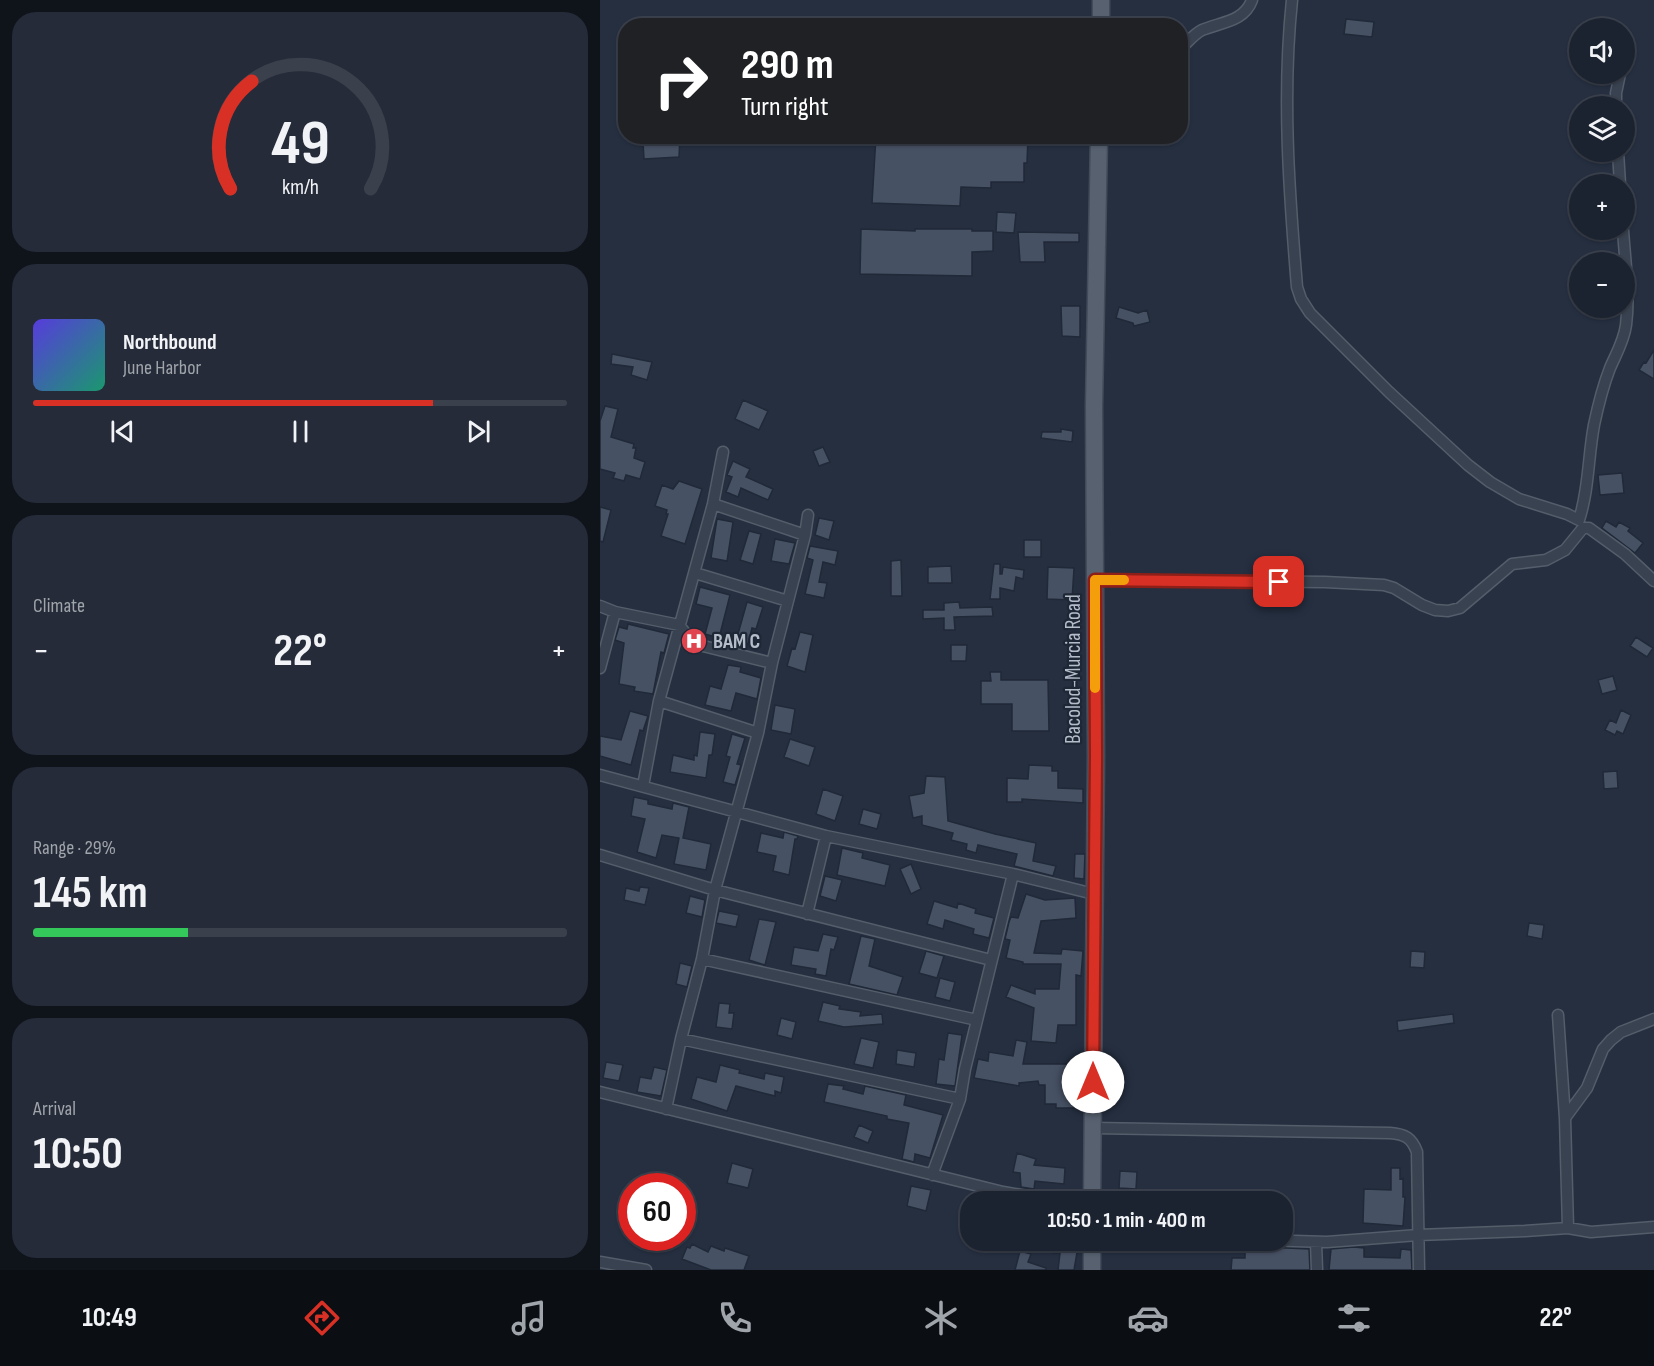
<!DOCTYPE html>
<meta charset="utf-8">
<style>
:root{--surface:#1c2330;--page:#252b38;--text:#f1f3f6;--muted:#a0a4ab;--line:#3a404c;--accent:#d93025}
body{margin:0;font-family:"Sofia Sans Condensed",sans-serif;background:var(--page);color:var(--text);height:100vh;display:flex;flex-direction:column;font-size:22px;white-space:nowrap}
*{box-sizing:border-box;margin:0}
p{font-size:20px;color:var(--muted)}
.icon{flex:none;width:33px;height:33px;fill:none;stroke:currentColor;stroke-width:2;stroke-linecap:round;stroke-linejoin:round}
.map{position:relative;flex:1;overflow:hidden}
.details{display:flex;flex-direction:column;gap:12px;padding:12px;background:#0f131a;width:600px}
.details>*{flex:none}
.banner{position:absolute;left:18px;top:18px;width:570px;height:126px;border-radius:24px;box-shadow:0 2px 4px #0004,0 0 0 2px var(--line);background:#202124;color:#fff;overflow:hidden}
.fabs{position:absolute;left:969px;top:18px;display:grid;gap:12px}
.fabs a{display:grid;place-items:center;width:66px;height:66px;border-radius:50%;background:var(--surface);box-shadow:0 2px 4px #0004,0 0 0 2px var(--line);font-size:30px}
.speed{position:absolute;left:18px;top:1173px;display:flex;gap:12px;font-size:30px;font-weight:700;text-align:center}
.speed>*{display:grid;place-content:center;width:78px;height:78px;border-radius:50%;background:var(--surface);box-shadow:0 2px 4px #0004,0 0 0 2px var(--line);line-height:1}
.speed .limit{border:9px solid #d22;background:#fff;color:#111}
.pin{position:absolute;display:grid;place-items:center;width:51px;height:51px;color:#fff;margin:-26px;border-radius:12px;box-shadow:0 3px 9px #0006}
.me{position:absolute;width:66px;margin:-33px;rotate:0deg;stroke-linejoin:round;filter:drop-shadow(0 0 4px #0008)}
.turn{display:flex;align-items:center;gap:21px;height:126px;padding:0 24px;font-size:27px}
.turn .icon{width:78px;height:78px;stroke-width:2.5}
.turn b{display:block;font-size:42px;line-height:51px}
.big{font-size:45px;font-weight:700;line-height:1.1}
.details .card{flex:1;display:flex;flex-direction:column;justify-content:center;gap:9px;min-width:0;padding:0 21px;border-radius:24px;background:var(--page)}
.details .dial{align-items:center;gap:0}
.dial svg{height:156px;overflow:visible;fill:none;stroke:var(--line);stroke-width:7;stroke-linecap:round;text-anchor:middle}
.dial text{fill:var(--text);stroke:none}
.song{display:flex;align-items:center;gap:18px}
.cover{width:72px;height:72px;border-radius:9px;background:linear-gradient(135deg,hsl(250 70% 55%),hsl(160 70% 35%))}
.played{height:6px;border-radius:3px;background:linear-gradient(90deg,var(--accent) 75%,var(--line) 75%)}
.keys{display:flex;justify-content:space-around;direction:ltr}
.heat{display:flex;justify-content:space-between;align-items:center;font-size:33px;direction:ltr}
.charge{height:9px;border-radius:4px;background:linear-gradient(90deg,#34c759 29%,var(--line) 0)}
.trip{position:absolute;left:360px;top:1191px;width:333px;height:60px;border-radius:24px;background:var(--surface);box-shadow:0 2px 4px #0004,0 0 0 2px var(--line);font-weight:700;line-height:60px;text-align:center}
.tab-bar{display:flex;height:96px;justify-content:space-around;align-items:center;background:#0b0e13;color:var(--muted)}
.tab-bar .icon{width:42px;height:42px}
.tab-bar .selected{color:var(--accent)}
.tab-bar b{font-size:27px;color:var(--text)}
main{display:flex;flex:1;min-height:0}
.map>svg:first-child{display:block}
</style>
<main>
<section class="details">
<div class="card dial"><svg viewBox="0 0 100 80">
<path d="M14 69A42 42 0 1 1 86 69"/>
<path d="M14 69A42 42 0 0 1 25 14" stroke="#d93025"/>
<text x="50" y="56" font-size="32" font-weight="700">49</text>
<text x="50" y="72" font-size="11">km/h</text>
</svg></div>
<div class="card">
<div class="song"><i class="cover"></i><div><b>Northbound</b><p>June Harbor</p></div></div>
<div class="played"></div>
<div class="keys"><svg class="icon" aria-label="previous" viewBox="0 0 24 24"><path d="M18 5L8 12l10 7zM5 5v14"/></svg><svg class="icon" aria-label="pause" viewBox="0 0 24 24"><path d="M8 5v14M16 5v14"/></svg><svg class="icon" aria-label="next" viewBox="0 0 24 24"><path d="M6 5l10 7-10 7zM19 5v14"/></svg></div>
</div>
<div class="card"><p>Climate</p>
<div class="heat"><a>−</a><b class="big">22°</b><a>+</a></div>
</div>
<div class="card"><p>Range · 29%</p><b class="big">145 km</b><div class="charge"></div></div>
<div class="card"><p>Arrival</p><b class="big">10:50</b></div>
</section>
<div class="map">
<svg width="1054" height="1270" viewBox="0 0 1054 1270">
<rect width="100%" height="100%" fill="#252f40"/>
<path fill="#465164" stroke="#202937" stroke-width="1.5" d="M746,19L774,22L772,37L744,34Z
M62,136H80L79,157L44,159L43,142L62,141Z
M276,136H428L427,163H424V182H391V188L361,187L360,206L272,203Z
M397,212L416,213L414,233L396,232Z
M261,229L315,231V229H372V231H393V251L372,252V276L260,274Z
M418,232L479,233V242H444L445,262H420Z
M461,306H480V337L462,336Z
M519,307L538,313L547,310L550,322L534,326L533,323L516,318Z
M1054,350V379L1039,370L1044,362L1046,363Z
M12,354L52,362L47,380L31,375L33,367L11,364Z
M143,400L168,411L159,430L135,419Z
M5,406L18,409L11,437L34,444L33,448H36L34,458L45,462L40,479L26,475L24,481L13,478L15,473L0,469V421Z
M461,429L473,431L472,442L441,438L442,432H461Z
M223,447L230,462L219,466L213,451Z
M133,461L150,469L146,477L173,489L168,500L141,488L138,497L126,492L132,477L127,475Z
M1022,473L1024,493L1000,495L998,475Z
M79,481L102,489L85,544L61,536L68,514H66L67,510L55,506L62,485L73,489Z
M0,507L11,510L3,542L0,541Z
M219,518L234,521L229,540L215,535Z
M117,519L133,522L127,561L111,558Z
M1006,521L1016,527L1019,522L1030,528L1028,531L1043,543L1035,553L1002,528Z
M149,531L161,534L153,564L140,560Z
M175,539L195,543L189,564L171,561Z
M424,540H441V557H424Z
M210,546L238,551L235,565L223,562L219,582L227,583L224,598L205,594L213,560L207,558Z
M301,560L302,596H291V561Z
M394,564H400V574H402L403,567L424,570L423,579L416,577L414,591L400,588V599H390Z
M351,566L352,583H328V567Z
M448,567L474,568L472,600L447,599Z
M100,587L130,595L119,638L105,634L112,608L96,604Z
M147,602L163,607L156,629L152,628L148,644L136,641Z
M359,602L360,608L392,607L393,616L354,617L355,630H344V618L323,619V610H344V603Z
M28,624L69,634L64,653L61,652L53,694L34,691L35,687L19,684L24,643L15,640L19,627L27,629Z
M200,632L213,635L205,672L187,666L192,648L195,649Z
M1036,637L1053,648L1047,657L1030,646Z
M351,645H367L366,661H351Z
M128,665L141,667L140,672L161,678L157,699L136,693L131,711L105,705L110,686L121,689Z
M390,672H401V680H448L449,731H412V704H381V681H391Z
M1013,676L1017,690L1002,694L998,680Z
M175,705L195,709L191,734L171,730Z
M1021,710L1031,715L1023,734L1017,731L1015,735L1005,730L1010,720L1016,723Z
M30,711L48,716L43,731L40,730L31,765L0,756V736L21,740Z
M100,732L115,734L112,755H109L106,778L70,772L73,755L94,760V755L97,756Z
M132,734L145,738L137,764L141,765L135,785L123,782L130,757L126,756Z
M190,739L215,747L209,766L184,757Z
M429,765L452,766V771H458V788L483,789V803L422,799V802H407V778L428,779Z
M1017,771L1018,788L1004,789L1003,772Z
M326,776L345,777L348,821L395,834L436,843L433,861L456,866L453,876L414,866L417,854L378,845L376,853L366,850L367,844L351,840L353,833L322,825V816L313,818L309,796L324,793Z
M223,789L243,796L235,821L216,814Z
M34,797L48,800V804L72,809L73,803L89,807L83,838L111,844L106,870L74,864L79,838L62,835L56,858L37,852L45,819L31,816Z
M263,809L281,814L277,829L259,824Z
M184,832L198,836L197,839H195L189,875L173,871L176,856L157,852L161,833L183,838Z
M242,848L263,853L262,858L290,865L285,886L237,875Z
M475,854H485L484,879L474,878Z
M311,864L321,889L311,894L300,869Z
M225,876L242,880L236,901L220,896Z
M40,887L49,888L45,905L24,900L26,888L39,891Z
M426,894L445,900L475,898L476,918L441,921L434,953L461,954L462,949L483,951L481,976L476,975V1025H458L456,1043L431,1041L434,1008L406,997L411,985L435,994V989H459L461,964H423V962L406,958L410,940L405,939L409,922L411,917L418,918Z
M90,896L105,900L102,917L86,913Z
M334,901L357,908L358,903L376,909L375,913L394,918L389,938L373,934L374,929L345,920L343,929L327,924Z
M119,911L139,915L136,927L116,923Z
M159,919L176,922L165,965L149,960Z
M929,923L944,925L942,939L927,936Z
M223,934L238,937L234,950L231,949L226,976L215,974L216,969L191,965L194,947L218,951Z
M261,936L275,939L269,966L303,977L297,995L249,984Z
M326,951L344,956L337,978L319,973Z
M811,951L825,952L824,968L810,967Z
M80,963L92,966L87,987L76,984Z
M340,978L355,982L350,1001L335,997Z
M223,1002L240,1006L239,1009L261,1012L260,1016L282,1014L283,1024L244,1027L218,1021Z
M119,1003L130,1004L129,1013H134L132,1029L116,1027Z
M853,1014L854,1023L798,1031L797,1021Z
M181,1018L196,1022L192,1039L177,1035Z
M348,1033L362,1035L355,1086L336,1084L339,1059L344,1060Z
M261,1038L279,1042L273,1068L254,1064Z
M416,1040L427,1042L423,1064H476V1108H456V1104H445V1085H439L438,1081L419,1083V1086L374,1078L378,1059L388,1061L389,1052L413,1056Z
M297,1050L316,1053L314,1067L296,1064Z
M6,1062L23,1065L19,1081L3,1078Z
M120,1065L140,1070L139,1073L164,1079L165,1073L184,1077L181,1093L175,1091V1096L136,1086L127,1111L91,1099L97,1077L116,1082Z
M54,1067L67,1070L61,1096L37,1092L40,1077L51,1079Z
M228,1084L244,1086L243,1089L263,1094L265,1086L306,1095L304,1105L343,1115L330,1158L315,1154L314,1162L302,1159L309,1123L287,1119V1116L224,1102Z
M259,1125L273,1131L268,1143L254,1137Z
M417,1153L436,1159L434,1165L465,1168L464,1184L435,1181L434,1189L421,1187L420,1173L413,1172Z
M132,1163L153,1169L148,1188L127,1183Z
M791,1168H800V1179L803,1178V1197H805L803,1226L763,1223L764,1189L791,1190Z
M520,1171L537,1172L536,1189L519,1188Z
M311,1186L331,1190L326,1211L307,1206Z
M454,1240L479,1241L474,1270H458L460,1253H453Z
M645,1243H658L665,1247L709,1249L710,1270H631L632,1258H645Z
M92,1244L108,1252L111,1246L124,1251L125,1248L149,1256L144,1270H111L82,1259L87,1247L90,1248Z
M754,1247L764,1248V1257L800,1258L801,1249L811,1250L812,1270H729L731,1249Z
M420,1251L431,1254L428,1262L446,1268V1270H415Z"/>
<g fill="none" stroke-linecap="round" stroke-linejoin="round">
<g stroke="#545d6a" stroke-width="13">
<path id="street" d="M692,0C682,95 689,191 697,287L701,299L710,313L789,392L868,465L890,482L919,499L967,514L979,520C989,489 988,457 994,425C998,406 1003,386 1010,368C1016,354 1024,341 1026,325C1030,294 1025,261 1023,230
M580,49C587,43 594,34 602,30C621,22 644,22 652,0
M1016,106V93L1020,74
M1018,152L1020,184
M113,504L205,535
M95,573L188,601
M495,580L725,582L784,585L794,588L822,605L835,610L848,611L860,608L912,564L946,560L965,550L983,528H989L1025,554L1054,581
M0,606L15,612L79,625L90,639L99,645L172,663
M0,668L15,612
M59,701L158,733
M0,775L226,836L413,874L494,894
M43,786L59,701L113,504L123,452
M0,855L115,890L391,960
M207,914L226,836
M102,959L377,1020
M958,1015L965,1118L968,1228
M81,1039L360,1099
M0,1092L403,1192L427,1196L492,1198
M66,1109L81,1039L102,959L115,890L158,733L172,663L205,535L208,515
M965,1118L987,1088L1003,1049L1011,1040L1021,1032L1054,1019
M493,1128L790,1133C805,1134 812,1138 817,1152L819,1270
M332,1175L360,1099L365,1069L413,874
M665,1240L727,1242L818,1235L925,1231L968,1228L991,1232L1054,1227
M716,1242L717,1270
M0,1262L46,1270"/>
</g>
<g stroke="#424b59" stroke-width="19">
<path id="primary" d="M501,26V0
M492,1202L496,756L494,406L499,136
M492,1270V1240"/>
</g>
<use href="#street" stroke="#394250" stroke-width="10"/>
<use href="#primary" stroke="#576170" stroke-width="16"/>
</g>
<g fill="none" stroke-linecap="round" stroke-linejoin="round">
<g stroke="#8d1f18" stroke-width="15">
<path id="route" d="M493,1082L496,756L495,580L679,582"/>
</g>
<use href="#route" stroke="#d93025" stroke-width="10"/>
<path stroke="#f59e0b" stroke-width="10" d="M495,688V580H524"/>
</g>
<defs>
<g id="hospital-disc" transform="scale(1.35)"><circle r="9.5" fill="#e0444e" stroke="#1e2735"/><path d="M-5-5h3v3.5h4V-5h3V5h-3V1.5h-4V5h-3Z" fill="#fff"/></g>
</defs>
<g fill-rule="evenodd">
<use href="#hospital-disc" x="94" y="641"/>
</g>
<g text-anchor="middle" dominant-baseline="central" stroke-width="4.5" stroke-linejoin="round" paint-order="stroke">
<g font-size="21" font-weight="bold" fill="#b5bdca" stroke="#1e2735" text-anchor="start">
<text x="113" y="641">BAM C</text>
</g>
<g font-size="21" fill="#b5bdca" stroke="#1e2735">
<text transform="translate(473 669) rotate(-90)">Bacolod-Murcia Road</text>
</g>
</g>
</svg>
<div class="fabs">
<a><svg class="icon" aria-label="sound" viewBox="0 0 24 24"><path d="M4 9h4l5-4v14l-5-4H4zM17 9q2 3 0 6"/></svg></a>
<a><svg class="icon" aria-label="layers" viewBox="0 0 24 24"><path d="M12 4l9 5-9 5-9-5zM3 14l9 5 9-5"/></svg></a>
<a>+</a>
<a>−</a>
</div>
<div class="speed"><div class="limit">60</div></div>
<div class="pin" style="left:679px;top:582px;background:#d93025"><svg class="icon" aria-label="arrive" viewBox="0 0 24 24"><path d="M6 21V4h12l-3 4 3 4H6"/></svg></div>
<svg class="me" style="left:493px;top:1082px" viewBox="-20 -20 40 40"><circle r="19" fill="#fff"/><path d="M0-13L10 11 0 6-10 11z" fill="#d93025"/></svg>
<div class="trip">10:50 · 1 min · 400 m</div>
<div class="banner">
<div class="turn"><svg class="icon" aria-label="right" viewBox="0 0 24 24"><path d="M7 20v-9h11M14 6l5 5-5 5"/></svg><div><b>290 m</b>Turn right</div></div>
</div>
</div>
</main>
<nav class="tab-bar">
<b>10:49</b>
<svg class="icon selected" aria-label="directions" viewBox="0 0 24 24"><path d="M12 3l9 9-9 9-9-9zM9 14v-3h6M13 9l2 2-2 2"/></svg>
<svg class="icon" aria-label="music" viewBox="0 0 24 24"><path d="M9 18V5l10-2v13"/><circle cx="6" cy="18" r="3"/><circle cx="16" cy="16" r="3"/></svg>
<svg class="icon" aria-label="phone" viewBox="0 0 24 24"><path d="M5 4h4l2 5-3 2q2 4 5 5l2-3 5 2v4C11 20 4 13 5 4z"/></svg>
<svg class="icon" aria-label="climate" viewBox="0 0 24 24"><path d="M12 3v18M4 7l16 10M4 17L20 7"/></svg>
<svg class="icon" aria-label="car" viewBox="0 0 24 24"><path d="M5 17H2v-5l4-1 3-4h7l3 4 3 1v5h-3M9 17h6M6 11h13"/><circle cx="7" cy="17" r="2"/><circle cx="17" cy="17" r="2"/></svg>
<svg class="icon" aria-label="filters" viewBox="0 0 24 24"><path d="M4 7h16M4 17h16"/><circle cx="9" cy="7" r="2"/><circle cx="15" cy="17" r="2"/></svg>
<b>22°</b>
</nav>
